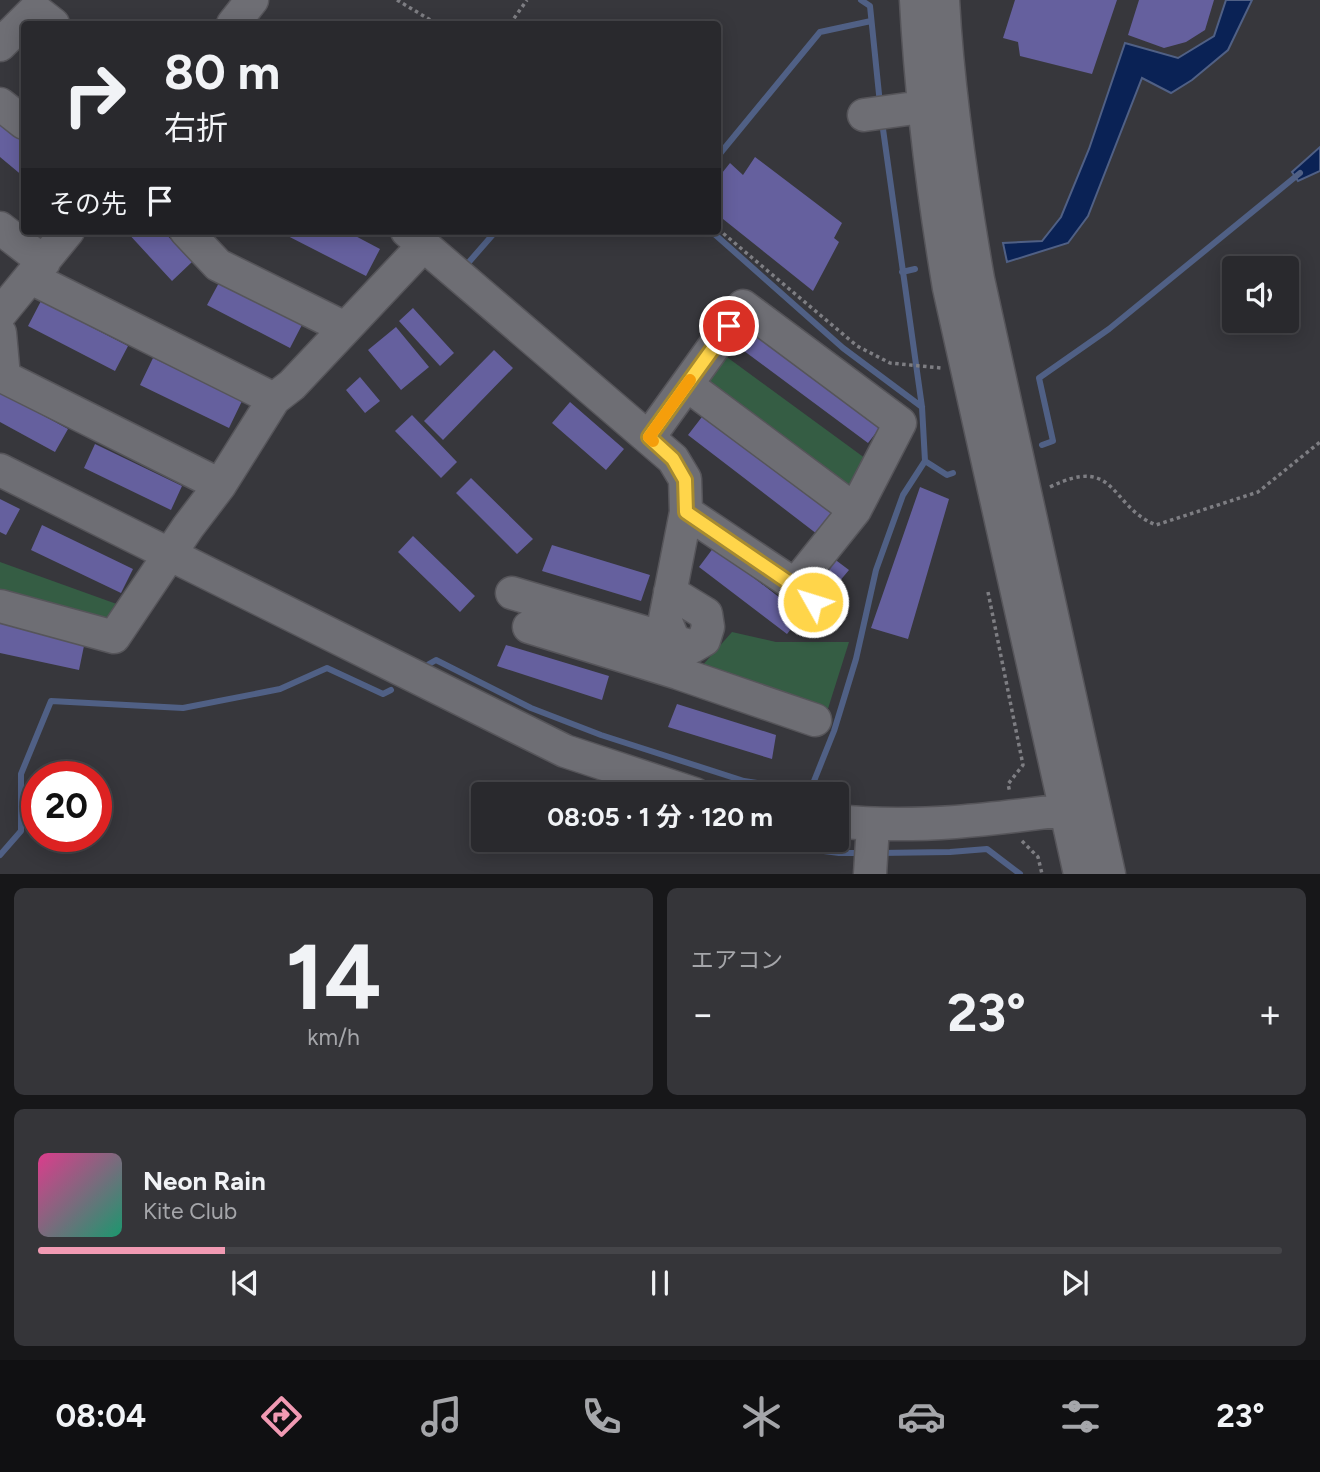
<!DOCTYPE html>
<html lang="ja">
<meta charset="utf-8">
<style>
:root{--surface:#29292d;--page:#353539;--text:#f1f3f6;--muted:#a5a6aa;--line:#454549;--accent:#f19ab3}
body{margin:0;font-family:Figtree,"Noto Sans JP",sans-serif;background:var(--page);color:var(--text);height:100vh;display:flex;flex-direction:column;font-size:26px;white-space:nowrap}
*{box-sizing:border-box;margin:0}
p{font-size:23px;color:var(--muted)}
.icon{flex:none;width:38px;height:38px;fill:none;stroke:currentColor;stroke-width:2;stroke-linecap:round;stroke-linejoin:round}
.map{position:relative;height:874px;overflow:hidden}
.side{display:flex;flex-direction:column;gap:14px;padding:14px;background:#171719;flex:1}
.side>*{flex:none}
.banner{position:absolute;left:21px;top:21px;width:700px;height:214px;border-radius:7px;box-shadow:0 4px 18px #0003,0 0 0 2px var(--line);background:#29292d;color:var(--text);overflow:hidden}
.buttons{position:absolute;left:1222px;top:256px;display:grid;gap:14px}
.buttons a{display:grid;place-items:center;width:77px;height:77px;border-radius:7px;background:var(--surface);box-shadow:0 4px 18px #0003,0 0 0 2px var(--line);font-size:35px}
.speed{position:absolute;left:21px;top:761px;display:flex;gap:14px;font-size:35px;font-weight:700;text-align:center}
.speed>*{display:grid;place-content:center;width:91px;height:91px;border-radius:50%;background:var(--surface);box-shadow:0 4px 18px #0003,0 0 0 2px var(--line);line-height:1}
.speed .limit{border:10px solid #d22;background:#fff;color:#111}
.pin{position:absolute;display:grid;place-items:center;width:60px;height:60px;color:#fff;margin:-30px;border:4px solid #fff;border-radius:50%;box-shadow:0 2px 7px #0007}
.me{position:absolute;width:77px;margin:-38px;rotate:309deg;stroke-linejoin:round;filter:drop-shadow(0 0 5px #0008)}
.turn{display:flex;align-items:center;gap:24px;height:147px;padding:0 28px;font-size:32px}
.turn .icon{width:91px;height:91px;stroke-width:2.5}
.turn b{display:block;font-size:49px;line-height:60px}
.then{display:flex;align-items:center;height:66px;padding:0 28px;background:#0003;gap:14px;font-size:26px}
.big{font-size:52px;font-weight:700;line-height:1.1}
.side .widget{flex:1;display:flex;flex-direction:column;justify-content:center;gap:10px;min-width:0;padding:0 24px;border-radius:10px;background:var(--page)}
.side .dial{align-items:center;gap:0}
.dial b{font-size:91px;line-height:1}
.song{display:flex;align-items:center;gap:21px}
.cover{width:84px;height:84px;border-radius:10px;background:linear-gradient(135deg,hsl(330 70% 55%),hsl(160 70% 35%))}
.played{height:7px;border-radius:4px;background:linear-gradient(90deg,var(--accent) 15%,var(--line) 15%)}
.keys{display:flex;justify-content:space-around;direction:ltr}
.heat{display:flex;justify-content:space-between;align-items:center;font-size:38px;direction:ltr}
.side .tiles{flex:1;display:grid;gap:14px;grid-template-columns:1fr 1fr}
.widget:last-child{grid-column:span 2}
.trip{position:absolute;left:471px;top:782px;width:378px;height:70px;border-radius:7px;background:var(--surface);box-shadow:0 4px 18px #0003,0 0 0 2px var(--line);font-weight:700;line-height:70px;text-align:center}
.dock{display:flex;height:112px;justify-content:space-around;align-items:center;background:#101012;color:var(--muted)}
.dock .icon{width:49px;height:49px}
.dock .active{color:var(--accent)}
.dock b{font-size:32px;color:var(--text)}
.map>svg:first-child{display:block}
</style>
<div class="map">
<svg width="1320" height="874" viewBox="0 0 1320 874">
<rect width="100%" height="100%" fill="#37373c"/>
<path fill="#355d44" d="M720,352L873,464L853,498L698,383Z
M0,562L125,607L111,626L0,598Z
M732,632L776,642H849L826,715L701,667Z"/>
<path fill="#0a2255" stroke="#506085" stroke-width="2" d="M1226,0H1252L1228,50L1192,80L1171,93L1142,78L1088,216L1068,243L1007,262L1003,243L1042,241L1061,217L1089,149L1125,43L1178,58L1214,36Z
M1320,147V171L1298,181L1292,172Z"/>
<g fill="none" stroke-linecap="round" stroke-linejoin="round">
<path stroke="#506085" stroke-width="6" d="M861,0L870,6L880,104
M718,156L820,32L871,21
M711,231L843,348L922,407
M469,262L496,231
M902,272L915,269
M1042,445L1053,441L1039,378L1109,329L1300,173
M925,461L947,475L953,473
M429,664L436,660L531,708L601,735L744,781L810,791L834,731L856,659L876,570L903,495L925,461L922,407L882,122
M796,840L794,847L839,853H862
M879,853L950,852L987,849L1020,874
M0,855L21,831V774L51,701L183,708L280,689L327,668L383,694L391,690"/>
</g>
<path fill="#65609e" d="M1015,0H1117L1092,74L1020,56L1018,42L1003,38Z
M1139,0H1214L1205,30L1186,42L1164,48L1128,35Z
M0,123L24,142V177L0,157Z
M755,157L842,223L834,238L839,242L813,291L718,215V178L730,163L743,175Z
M126,231H163L192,262L172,281Z
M278,231H346L380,249L366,276Z
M221,279L304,321L290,348L207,305Z
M41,301L128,346L115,371L28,326Z
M413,308L454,353L440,366L399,321Z
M396,327L429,367L401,390L368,350Z
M750,327L882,425L868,443L736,345Z
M494,350L513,368L443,440L424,421Z
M153,358L242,401L229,428L140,385Z
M360,377L380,401L365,413L346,390Z
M0,392L68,429L55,452L0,422Z
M570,402L624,449L606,470L552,423Z
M705,413L834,511L817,534L688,435Z
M412,415L457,462L441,478L395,431Z
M95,444L182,486L171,510L84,468Z
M471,478L533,539L517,554L456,493Z
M920,487L949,499L908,639L871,628Z
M0,499L20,509L6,535L0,532Z
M42,525L133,569L121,593L31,550Z
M413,536L475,596L460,612L398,552Z
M552,545L650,575L641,601L542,571Z
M714,547L802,615L787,634L699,567Z
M833,558L849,570L828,595L812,582Z
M0,623L85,641L79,670L0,653Z
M506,645L609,676L602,700L497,666Z
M677,704L776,735L772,759L668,727Z"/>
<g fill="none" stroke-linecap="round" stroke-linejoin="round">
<g stroke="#56555a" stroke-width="35">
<path id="minor" d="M916,0C921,96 933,193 949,288L1080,874
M943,0C948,94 962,187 978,279L1109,874
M233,24L252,0
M0,45L35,10L53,24
M0,104L24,123
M864,115L944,104
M0,228L44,262
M186,231L218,265L345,328
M407,231L673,459L685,479L686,512L665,619L674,641L692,647L704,640L708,627L706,614L670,592
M31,278L274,399
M0,314L68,231
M0,333L4,377L220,485
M649,437L743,306L900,423L855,510L687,385
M0,470L565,751L695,794
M686,512L795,585L813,602
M795,585L855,510
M512,593L674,641
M0,606L114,637L188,527L220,485L274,399L292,385L424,245
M529,627L678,673L815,720
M836,821C920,830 1003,818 1086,807
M870,874L873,825"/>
</g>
<path stroke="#7e7e83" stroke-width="3.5" stroke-dasharray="3.5 3.5" stroke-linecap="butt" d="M397,0L437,24
M510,24L527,0
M718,229L857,346L890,363L941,368
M1050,487C1117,454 1109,506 1156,525L1258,492L1320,442
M988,592L1023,765L1008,784L1010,793
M1022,841L1038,857L1042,874"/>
<use href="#minor" stroke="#6e6e74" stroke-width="32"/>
</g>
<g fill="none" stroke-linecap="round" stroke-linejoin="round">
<g stroke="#a68a30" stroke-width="18">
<path id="route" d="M729,326L649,437L673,459L685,480L686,512L794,586L813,602"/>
</g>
<use href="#route" stroke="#ffd54a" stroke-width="12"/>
<path stroke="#f59e0b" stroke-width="12" d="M653,441L649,437L690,380"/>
</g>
</svg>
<div class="buttons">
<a><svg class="icon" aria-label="sound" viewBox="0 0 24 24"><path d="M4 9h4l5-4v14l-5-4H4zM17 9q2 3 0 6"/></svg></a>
</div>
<div class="speed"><div class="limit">20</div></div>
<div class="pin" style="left:729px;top:326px;background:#d93025"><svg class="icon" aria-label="arrive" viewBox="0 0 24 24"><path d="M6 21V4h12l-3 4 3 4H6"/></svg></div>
<svg class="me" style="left:813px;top:602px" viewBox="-20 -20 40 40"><circle r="17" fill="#ffd54a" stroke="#fff" stroke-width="3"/><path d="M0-11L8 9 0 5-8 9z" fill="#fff"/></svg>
<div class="trip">08:05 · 1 分 · 120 m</div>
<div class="banner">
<div class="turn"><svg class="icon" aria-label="right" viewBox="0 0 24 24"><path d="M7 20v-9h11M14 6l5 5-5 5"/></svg><div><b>80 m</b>右折</div></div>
<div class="then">その先<svg class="icon" aria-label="arrive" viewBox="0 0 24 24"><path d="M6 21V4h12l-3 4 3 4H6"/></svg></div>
</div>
</div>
<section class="side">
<div class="tiles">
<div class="widget dial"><b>14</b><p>km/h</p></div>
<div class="widget"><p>エアコン</p>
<div class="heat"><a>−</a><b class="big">23°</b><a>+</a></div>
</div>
<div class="widget">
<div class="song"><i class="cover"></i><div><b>Neon Rain</b><p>Kite Club</p></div></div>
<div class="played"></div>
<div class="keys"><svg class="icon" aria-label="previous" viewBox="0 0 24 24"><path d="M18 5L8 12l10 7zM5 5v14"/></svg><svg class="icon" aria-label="pause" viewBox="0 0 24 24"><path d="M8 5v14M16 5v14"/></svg><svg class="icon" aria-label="next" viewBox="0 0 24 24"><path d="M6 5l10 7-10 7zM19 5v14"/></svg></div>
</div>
</div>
</section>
<nav class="dock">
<b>08:04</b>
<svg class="icon active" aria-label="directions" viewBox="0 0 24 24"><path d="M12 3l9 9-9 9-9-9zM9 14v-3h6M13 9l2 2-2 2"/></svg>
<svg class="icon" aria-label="music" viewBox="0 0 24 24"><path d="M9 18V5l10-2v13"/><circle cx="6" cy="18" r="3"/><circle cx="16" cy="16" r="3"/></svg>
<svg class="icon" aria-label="phone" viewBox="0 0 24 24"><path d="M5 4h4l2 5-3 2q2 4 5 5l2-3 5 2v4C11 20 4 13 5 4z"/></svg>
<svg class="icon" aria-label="climate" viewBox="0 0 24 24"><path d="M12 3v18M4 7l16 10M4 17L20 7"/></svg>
<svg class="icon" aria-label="car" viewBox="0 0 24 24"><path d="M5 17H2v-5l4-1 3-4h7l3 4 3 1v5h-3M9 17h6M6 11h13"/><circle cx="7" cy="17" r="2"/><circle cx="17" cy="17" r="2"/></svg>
<svg class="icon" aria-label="filters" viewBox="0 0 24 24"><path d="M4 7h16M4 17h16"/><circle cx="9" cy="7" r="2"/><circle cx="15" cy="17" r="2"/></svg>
<b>23°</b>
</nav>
